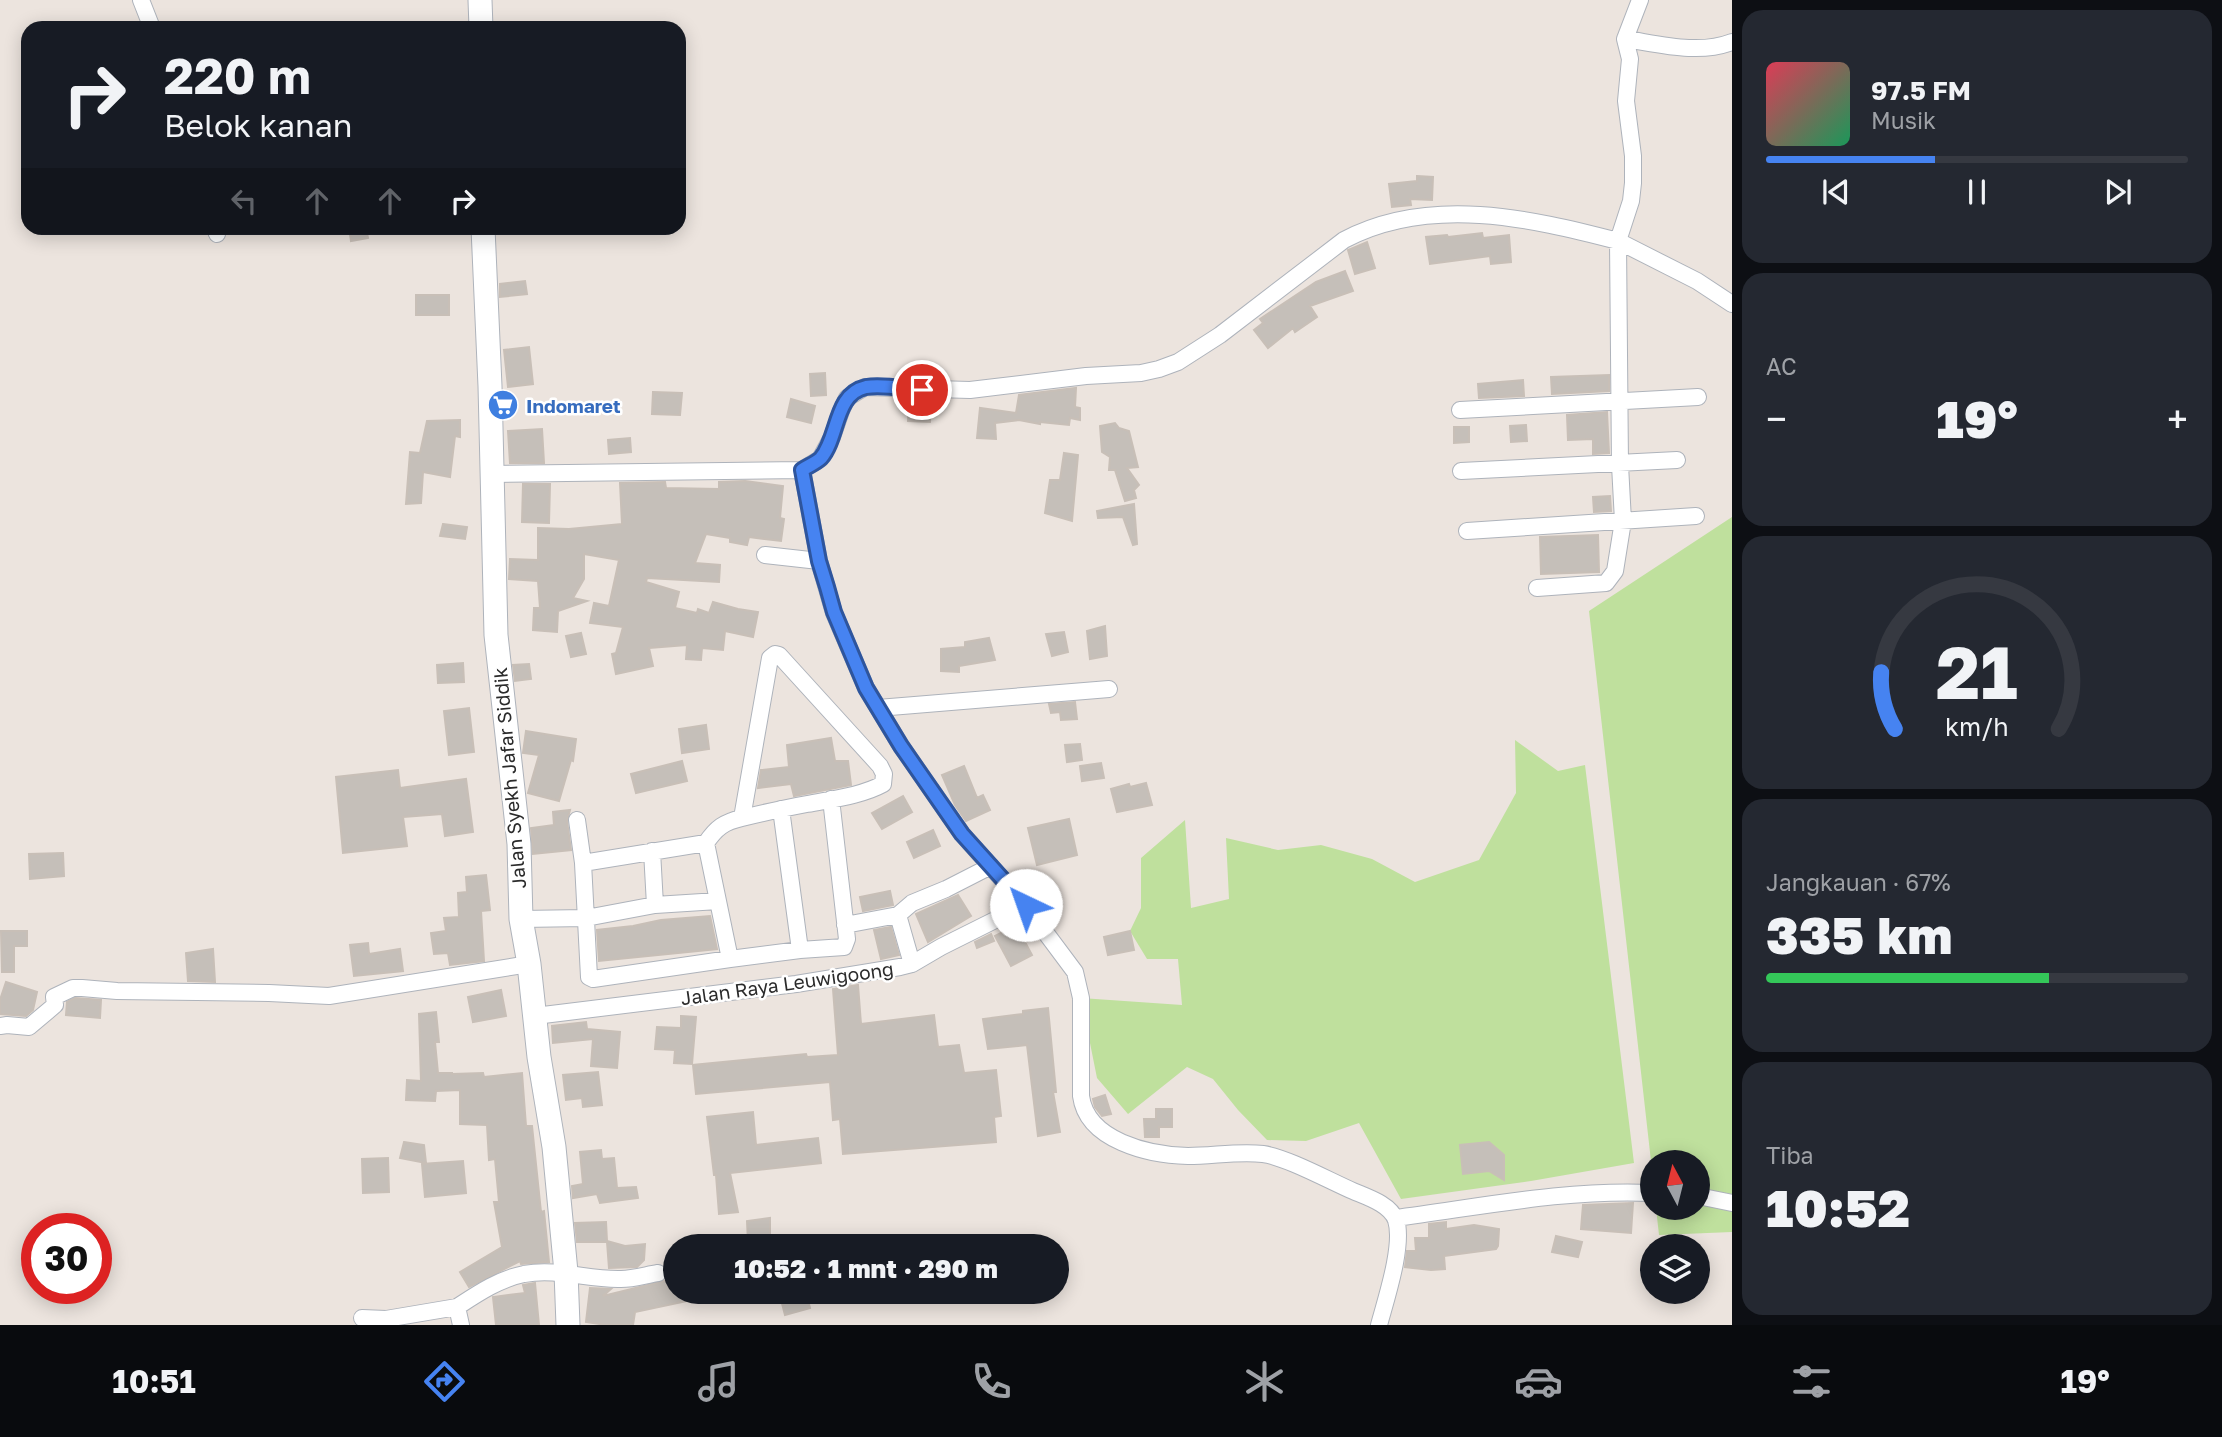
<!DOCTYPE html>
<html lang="id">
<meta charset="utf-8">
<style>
:root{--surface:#171b24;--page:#242831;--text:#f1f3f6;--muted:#9ea1a6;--line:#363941;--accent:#4683f1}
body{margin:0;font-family:"Golos Text",sans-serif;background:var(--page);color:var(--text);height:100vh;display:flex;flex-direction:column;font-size:26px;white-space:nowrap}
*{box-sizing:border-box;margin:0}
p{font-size:23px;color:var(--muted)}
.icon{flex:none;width:38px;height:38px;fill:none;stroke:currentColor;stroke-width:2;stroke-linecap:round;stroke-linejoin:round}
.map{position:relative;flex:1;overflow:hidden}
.details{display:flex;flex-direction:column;gap:10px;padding:10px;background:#0d0f14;width:490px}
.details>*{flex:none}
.banner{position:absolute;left:21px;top:21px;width:665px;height:214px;border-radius:21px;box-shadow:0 4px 18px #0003;background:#171b24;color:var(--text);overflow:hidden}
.needle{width:46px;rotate:353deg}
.controls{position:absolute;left:1640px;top:1150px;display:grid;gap:14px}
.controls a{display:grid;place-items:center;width:70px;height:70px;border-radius:50%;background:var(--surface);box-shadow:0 4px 18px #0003;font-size:35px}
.speed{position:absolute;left:21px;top:1213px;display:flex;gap:14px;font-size:35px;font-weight:700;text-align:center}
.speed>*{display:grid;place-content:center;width:91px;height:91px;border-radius:50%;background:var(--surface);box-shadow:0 4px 18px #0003;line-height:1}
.speed .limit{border:10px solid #d22;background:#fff;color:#111}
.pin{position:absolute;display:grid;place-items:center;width:60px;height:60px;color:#fff;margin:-30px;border:4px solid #fff;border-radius:50%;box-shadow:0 2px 7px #0007}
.me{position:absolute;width:77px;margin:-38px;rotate:318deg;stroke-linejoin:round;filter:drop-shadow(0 0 5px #0008)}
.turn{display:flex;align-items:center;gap:24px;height:147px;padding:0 28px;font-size:32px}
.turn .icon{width:91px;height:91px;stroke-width:2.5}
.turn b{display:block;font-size:49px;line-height:60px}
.lanes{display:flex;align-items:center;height:66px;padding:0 28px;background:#0003;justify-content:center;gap:35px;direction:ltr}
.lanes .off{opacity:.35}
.big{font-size:52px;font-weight:800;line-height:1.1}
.details .tile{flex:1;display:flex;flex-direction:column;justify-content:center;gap:10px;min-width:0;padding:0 24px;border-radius:21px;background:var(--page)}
.details .dial{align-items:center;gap:0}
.dial svg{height:182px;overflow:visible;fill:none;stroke:var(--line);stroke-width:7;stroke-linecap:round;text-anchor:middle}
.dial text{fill:var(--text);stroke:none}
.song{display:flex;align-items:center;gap:21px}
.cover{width:84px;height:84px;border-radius:10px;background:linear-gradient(135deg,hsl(350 70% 55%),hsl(150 70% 35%))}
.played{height:7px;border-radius:4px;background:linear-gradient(90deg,var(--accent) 40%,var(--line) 40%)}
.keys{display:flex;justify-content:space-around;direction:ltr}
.heat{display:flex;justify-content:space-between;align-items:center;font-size:38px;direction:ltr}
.charge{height:10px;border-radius:5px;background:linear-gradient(90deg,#34c759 67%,var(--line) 0)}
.trip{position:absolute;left:663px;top:1234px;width:406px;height:70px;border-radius:35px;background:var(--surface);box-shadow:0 4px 18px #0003;font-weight:800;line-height:70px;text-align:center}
.tabs{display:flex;height:112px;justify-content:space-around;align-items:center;background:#090b0e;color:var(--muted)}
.tabs .icon{width:49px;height:49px}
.tabs .active{color:var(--accent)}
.tabs b{font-size:32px;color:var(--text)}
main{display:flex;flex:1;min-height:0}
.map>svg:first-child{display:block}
</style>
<main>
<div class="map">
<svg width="1732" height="1325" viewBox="0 0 1732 1325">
<rect width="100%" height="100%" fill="#ece4de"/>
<path fill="#bfe09d" d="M1732,517V1232L1659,1235L1656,1208H1698V1162H1652V1170L1589,611Z
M1515,740L1558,771L1585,765L1634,1163L1531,1181L1401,1199L1359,1123L1306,1141L1267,1140L1238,1110L1213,1079L1187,1067L1128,1114L1097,1078L1081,998L1182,1005L1178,959H1147L1130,931L1141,908V858L1185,820L1191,908L1229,899L1226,838L1278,850L1321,845L1372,859L1415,882L1479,860L1516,793Z"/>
<path fill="#c5bfb9" stroke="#c8bfb7" stroke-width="2" d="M1417,176L1433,177L1432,200L1410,199L1411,205L1392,207L1389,184L1417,181Z
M349,228H366L368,238L351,241Z
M1482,233L1483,238L1509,235L1511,262L1491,264L1490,256L1430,264L1426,237L1447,235L1448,237Z
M1367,242L1375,268L1355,274L1348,250Z
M1345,271L1353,291L1310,306L1317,317L1295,332L1293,328L1268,348L1254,330L1263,323L1260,319L1316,282Z
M525,281L527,294L500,297V284Z
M416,295H449V315H416Z
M529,347L533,384L508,387L504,350Z
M825,373L826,395L811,396L810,374Z
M1609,375V391L1552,394L1551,377Z
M1523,380L1524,396L1479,398L1478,384Z
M1076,388L1075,407L1080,408V420L1070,418L1069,425L1040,422V424L1019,420L995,423L996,439L977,438L980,408L1016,413L1019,395Z
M653,392L682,393L680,415L652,414Z
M791,399L815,406L811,423L787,417Z
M909,402L931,404L930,422L908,421Z
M1607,412L1609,453L1593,454V439L1568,440L1567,415Z
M460,420V437L455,436L450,477L423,472L421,503L406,504L410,452L420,453L427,421Z
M1115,423L1119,428L1129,431L1138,467L1127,468L1139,485L1134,490L1136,498L1125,501L1115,470H1109L1110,457L1102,452L1100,426Z
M1526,425L1527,441L1511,442L1510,426Z
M1454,427H1469V442L1454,443Z
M542,429L544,463H510L508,431Z
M630,438L631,452L609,454L608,440Z
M1064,453L1078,455L1072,521L1045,513L1050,480H1060Z
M745,481L783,486L780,518L784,519L781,541L749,537L747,545L730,542V538L706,534L695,563L720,565L719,582L647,578L646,582L679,592L675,608L697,613L698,609L709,613L713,602L738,609L758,612L753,637L725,631L723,650L702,648L701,660L686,659L687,645L649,648L653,666L616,674L612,654L616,653L623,627L590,623L594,603L609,606L619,560L584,554V579L573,598L587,601L558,611L557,632L533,630L534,608H540L538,581L509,579L510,559L538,560V528L569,529L622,524L620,483L665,482L666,488L719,489V482Z
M523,484H550L549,523L522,522Z
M1610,496L1611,511L1594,512L1593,497Z
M1134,504L1137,544L1133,545L1123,517L1098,518L1097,511Z
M443,524L467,527L465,539L440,536Z
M1598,535L1599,572L1541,574L1540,537Z
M1105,626L1107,656L1090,659L1087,631Z
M1064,632L1068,652L1052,656L1046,634Z
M581,633L586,654L571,657L566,636Z
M989,638L995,660L959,666V672L941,671V649L965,647V642Z
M463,663L464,682L438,683L437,665Z
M529,664L531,679L515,681L513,665Z
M1075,702L1077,719L1061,720L1060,712L1051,713L1049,704Z
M469,708L474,752L449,755L444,711Z
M706,725L709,749L682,753L679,729Z
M526,731L576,739L573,761L571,760L559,801L528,793L539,755L523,753Z
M831,738L835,761H848L851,785L794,796L791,784L758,788L761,770L789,767L787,745Z
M1080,744L1082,760L1067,762L1065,745Z
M682,761L687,781L636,793L631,774Z
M1101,763L1104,778L1082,781L1080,766Z
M964,766L977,798L983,795L990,810L966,821L955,805L942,775Z
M398,770L400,788L466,779L473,832L445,836L442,814L403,817L407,846L343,853L336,777Z
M1146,783L1152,805L1117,812L1111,789L1129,784L1130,787Z
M903,796L912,812L882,829L872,813Z
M570,810L567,821L571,850L533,854L531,828L554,825L553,812Z
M1069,819L1077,855L1037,865L1028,828Z
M933,830L940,846L914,858L907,842Z
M63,853L64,876L30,879L29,854Z
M486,875L490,910L481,911L484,961L450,965L448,953L434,954L431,933L446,931L444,918L459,917L458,893L467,892L466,877Z
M890,891L893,905L863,911L860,897Z
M958,895L971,916L928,942L916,914Z
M710,916L717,949L599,961L597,930L633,926L661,920Z
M1021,923L1029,940L1025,942L1032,955L1011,966L995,936Z
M891,927L899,955L881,959L874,930Z
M1,931H27V946H14V972H2Z
M1130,931L1134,950L1108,955L1104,937Z
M991,934L994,941L977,948L975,942Z
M368,943L369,954L400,949L403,971L354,976L350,945Z
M213,949L215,982L188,981L186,953Z
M6,982L37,992L33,1010L26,1016L0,1014V1000Z
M858,985L861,1024L934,1015L938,1047L959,1045L964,1073L996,1070L1001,1116L994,1117L996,1142L843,1154L840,1119L833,1120L830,1082L696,1094L693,1065L806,1054L807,1057L838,1055L833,989Z
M501,990L506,1016L473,1022L468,997Z
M75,998L101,1000L100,1018L66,1015L67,1002Z
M1048,1008L1056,1092H1053L1060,1132L1038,1136L1027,1045L988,1049L983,1019L1023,1014V1011Z
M436,1012L439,1042H435L438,1073H452V1074L483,1073L484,1077L522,1073L526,1126H532L541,1212L544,1211L549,1262L521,1264L520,1261L469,1287L460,1272L502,1247L494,1202H499L495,1159L489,1160L487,1125L460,1124V1090L436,1091L435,1101L406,1100L407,1080L421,1081L419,1014Z
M681,1016L696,1017L692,1064L674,1063L675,1050L655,1049L657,1027L681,1028Z
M586,1022L587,1029L620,1032L617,1068L591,1066L593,1039L553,1043L552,1026Z
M598,1072L602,1105L583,1107L582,1098L566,1100L563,1075Z
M1105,1095L1111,1114L1102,1116L1095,1107L1093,1099Z
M1156,1109H1172V1127H1159V1137H1145L1144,1119H1156Z
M753,1112L756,1145L818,1138L821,1163L730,1173L738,1212L719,1214L716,1175H714L707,1117Z
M404,1142L424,1145L426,1163L400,1158Z
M1489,1142L1504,1155V1180L1489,1171L1463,1174L1460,1145Z
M601,1150L602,1159L614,1158L617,1188L636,1187L638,1198L600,1203L597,1194L573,1198L572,1186L583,1184L580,1152Z
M388,1158L389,1192L363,1193L362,1159Z
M463,1161L466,1193L425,1197L422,1164Z
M1633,1203L1631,1233L1581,1229L1583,1205Z
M770,1218V1241L748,1242L747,1221Z
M606,1222L607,1241L625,1246L645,1244L644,1260L637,1267L609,1268L607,1242H577L575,1223Z
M1446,1222V1229L1474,1225L1499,1229L1498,1246L1496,1249L1444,1256L1445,1269L1431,1270L1405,1267L1407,1251H1416L1415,1238H1429V1224Z
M1556,1236L1582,1242L1578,1257L1552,1252Z
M676,1278V1292H706V1297L635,1312L633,1325H606L586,1322L590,1288L611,1289L603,1296Z
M535,1283L539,1325H496L493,1297L525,1293L523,1285Z
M779,1292H806L810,1308L785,1315Z"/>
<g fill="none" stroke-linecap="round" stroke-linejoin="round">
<g stroke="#aeb3bb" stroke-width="18">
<path id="minor" d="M141,0L152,28
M1625,39C1659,44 1699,55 1732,42
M215,228L217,234
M1618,241L1697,281L1732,304
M1460,410L1698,397
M802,470L819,561L834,613L866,688L901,746L962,834L1025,905L1075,972L1081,998V1096C1087,1141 1149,1155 1188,1156C1213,1156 1239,1151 1263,1154C1286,1157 1330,1181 1353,1191C1367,1197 1390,1204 1396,1220C1404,1245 1386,1299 1379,1325
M1461,471L1677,460
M492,474L802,470L820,459L832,437L841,411L847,398L865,387L970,390L1086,376L1141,373L1159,369L1178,362L1220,335L1344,240C1429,195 1530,218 1618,241L1631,201L1633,183V156L1626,101L1630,59L1625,39L1640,0
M1467,531L1696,516
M765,555L819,561
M1537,588L1606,583L1615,571L1623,521L1620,465L1618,241
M878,708L1109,689
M781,809L800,950
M577,820L583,863L589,977L593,979L730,959L800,950L844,947L847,939L831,799
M652,851L655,905
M583,863L706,843
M718,901L730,959
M521,919L586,918L655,905L718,901L706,843C716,828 724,822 742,818C763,813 785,808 807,804C832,799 861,796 883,784L884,774L880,766L779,655L775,654L770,658L742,818
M845,925L898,915
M912,964L898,915L912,903L946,889L991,866
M535,1016L796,984L900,967L912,964L941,947L1025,905
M0,1026L7,1025L29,1027L55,1005L54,997L73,988H82L117,991L269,993L329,996L529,964
M1698,1196L1732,1203
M1395,1218C1480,1207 1566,1189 1652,1193
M362,1318L386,1319L457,1307
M461,1325L457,1307C477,1294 499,1279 524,1274C558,1268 588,1280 621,1279C633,1279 646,1275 658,1273"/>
</g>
<g stroke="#aeb3bb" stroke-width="25">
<path id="secondary" d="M480,0L481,28
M483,228L490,386L496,635L519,844L521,919L529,964L539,1057L554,1147L566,1272L568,1325"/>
</g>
<use href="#minor" stroke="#fff" stroke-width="16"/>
<use href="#secondary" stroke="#fff" stroke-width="23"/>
</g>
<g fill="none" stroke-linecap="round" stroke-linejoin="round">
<g stroke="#2e559d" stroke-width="18">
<path id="route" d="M922,390C905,389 883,384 866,387C834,394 839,437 821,458C816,463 808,466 802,470L819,561L827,587L834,612L866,688L901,746L962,834L1026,905"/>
</g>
<use href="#route" stroke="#4683f1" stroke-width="12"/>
</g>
<defs>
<g id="supermarket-disc" transform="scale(1.575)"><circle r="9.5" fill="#3f7fe0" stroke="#fff"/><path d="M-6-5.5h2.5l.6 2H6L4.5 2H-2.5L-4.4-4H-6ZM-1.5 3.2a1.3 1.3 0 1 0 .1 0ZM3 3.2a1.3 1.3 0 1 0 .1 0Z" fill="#fff"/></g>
</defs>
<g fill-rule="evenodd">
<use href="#supermarket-disc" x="503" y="405"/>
</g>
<g text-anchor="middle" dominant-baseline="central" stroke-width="5" stroke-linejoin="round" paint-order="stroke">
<g font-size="19" font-weight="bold" fill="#366cbe" stroke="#fff" text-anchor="start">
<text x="526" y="405">Indomaret</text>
</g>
<g font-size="19" fill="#2b2b2b" stroke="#fff">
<text transform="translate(509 778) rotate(-95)">Jalan Syekh Jafar Siddik</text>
<text transform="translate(787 983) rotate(-8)">Jalan Raya Leuwigoong</text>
</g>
</g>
</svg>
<div class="controls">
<a><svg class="needle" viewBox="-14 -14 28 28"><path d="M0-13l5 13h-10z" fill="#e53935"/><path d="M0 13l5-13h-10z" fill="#9ea1a6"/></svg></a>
<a><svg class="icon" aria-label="layers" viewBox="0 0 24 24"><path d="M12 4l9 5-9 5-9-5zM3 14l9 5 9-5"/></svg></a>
</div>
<div class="speed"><div class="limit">30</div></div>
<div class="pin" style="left:922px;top:390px;background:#d93025"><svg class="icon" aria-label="arrive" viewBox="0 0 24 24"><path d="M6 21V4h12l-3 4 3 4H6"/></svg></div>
<svg class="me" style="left:1026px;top:905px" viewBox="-20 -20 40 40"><circle r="19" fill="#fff"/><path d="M0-13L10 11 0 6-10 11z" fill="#4683f1"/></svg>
<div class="trip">10:52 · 1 mnt · 290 m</div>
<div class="banner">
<div class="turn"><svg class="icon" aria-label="right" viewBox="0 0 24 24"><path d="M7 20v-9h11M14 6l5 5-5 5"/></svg><div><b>220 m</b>Belok kanan</div></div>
<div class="lanes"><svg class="icon off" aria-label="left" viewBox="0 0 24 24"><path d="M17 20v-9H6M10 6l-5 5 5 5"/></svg><svg class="icon off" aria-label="ahead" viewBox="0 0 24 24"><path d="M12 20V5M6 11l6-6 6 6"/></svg><svg class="icon off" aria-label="ahead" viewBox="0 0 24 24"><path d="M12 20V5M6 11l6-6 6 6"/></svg><svg class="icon" aria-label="right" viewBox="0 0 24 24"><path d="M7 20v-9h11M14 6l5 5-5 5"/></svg></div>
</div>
</div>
<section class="details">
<div class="tile">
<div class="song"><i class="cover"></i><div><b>97.5 FM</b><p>Musik</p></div></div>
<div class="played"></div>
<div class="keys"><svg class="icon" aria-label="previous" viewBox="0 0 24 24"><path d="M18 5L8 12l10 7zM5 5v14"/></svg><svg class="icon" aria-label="pause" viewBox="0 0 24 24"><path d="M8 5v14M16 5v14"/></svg><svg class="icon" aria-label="next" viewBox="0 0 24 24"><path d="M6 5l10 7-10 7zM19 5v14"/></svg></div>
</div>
<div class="tile"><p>AC</p>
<div class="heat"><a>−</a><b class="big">19°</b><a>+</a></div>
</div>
<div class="tile dial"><svg viewBox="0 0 100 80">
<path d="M14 69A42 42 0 1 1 86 69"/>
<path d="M14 69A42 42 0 0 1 8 44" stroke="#4683f1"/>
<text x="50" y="56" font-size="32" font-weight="700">21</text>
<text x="50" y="72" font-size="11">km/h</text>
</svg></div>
<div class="tile"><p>Jangkauan · 67%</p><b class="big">335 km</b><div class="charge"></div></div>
<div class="tile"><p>Tiba</p><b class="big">10:52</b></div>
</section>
</main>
<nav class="tabs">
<b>10:51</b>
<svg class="icon active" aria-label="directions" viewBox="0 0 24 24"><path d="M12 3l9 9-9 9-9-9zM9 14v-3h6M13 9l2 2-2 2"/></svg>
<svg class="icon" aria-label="music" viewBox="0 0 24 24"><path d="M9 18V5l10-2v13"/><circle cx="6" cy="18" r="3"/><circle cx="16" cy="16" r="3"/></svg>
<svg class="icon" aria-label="phone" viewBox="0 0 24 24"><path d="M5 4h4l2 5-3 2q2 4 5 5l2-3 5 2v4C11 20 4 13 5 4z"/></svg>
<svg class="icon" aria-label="climate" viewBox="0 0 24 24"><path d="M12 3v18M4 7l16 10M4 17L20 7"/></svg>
<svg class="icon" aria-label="car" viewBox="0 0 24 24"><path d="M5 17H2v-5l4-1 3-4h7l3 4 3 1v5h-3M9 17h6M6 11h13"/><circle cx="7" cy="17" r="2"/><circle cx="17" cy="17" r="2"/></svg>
<svg class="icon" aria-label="filters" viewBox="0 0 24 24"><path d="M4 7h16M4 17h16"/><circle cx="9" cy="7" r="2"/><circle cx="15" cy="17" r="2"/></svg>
<b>19°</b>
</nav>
